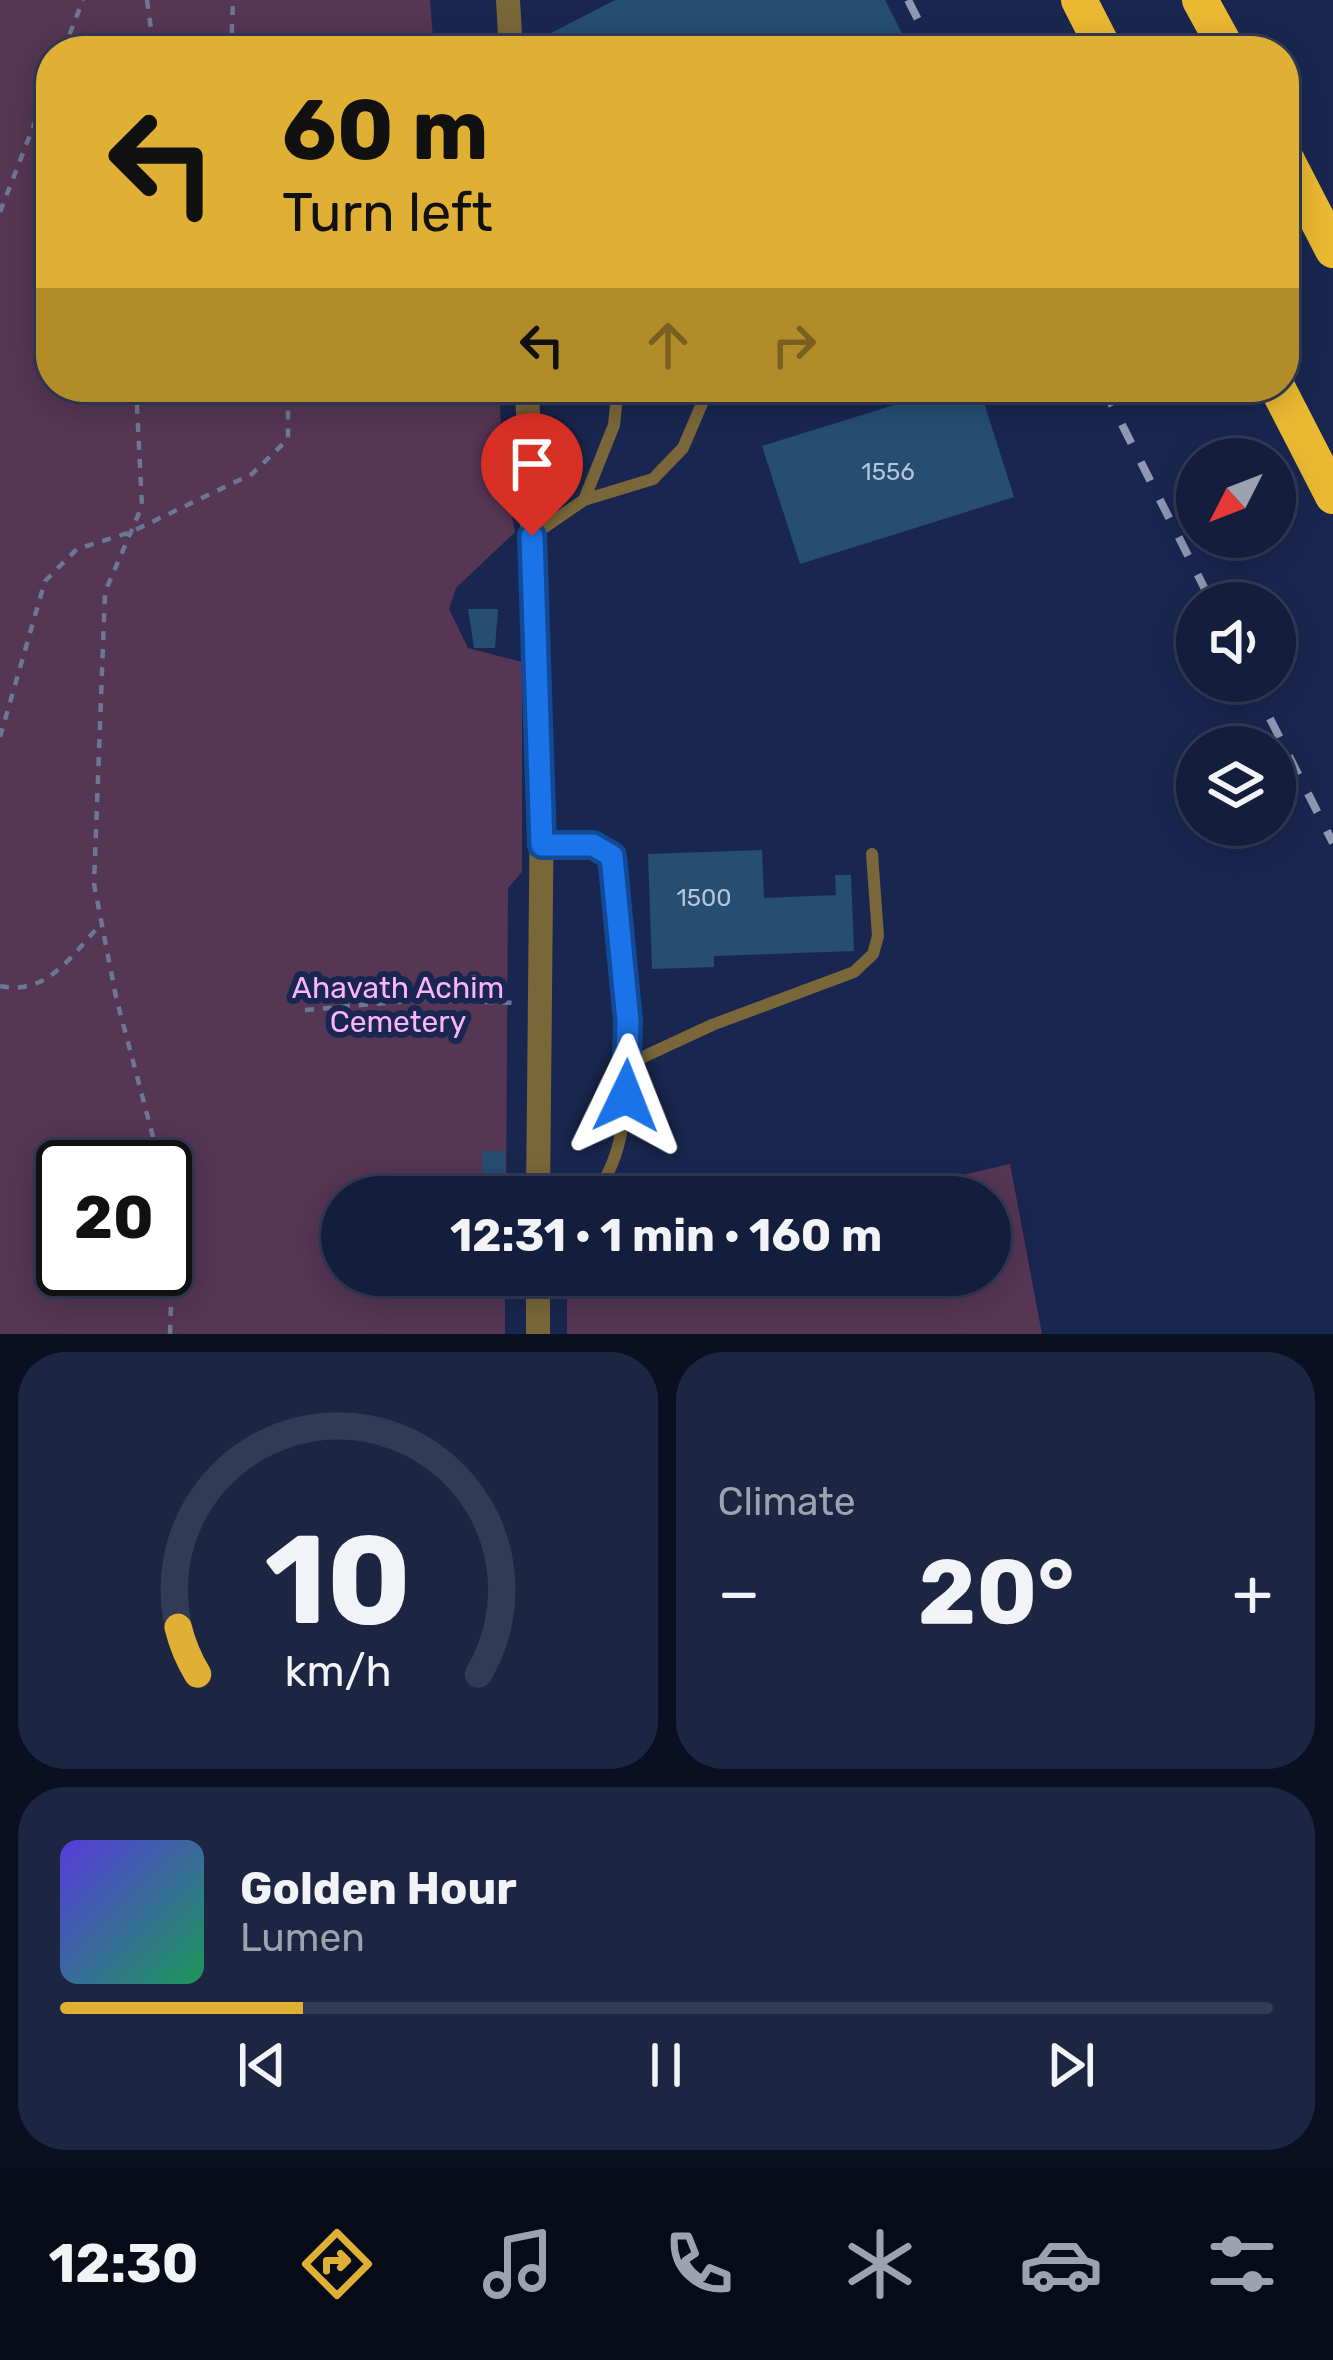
<!DOCTYPE html>
<meta charset="utf-8">
<style>
:root{--surface:#131d3c;--page:#1c2643;--text:#f1f3f6;--muted:#9da2af;--line:#323b56;--accent:#dfb034}
body{margin:0;font-family:Rubik,sans-serif;background:var(--page);color:var(--text);height:100vh;display:flex;flex-direction:column;font-size:45px;white-space:nowrap}
*{box-sizing:border-box;margin:0}
p{font-size:39px;color:var(--muted)}
.icon{flex:none;width:66px;height:66px;fill:none;stroke:currentColor;stroke-width:2;stroke-linecap:round;stroke-linejoin:round}
.map{position:relative;height:1334px;overflow:hidden}
.side{display:flex;flex-direction:column;gap:18px;padding:18px;background:#0a1021;flex:1}
.side>*{flex:none}
.top-card{position:absolute;left:36px;top:36px;width:1263px;height:366px;border-radius:48px;box-shadow:0 6px 30px #0003,0 0 0 3px var(--line);background:#dfb034;color:#111;overflow:hidden}
.needle{width:78px;rotate:228deg}
.fabs{position:absolute;left:1176px;top:438px;display:grid;gap:24px}
.fabs a{display:grid;place-items:center;width:120px;height:120px;border-radius:50%;background:var(--surface);box-shadow:0 6px 30px #0003,0 0 0 3px var(--line);font-size:60px}
.speed{position:absolute;left:36px;top:1140px;display:flex;gap:24px;font-size:60px;font-weight:700;text-align:center}
.speed>*{display:grid;place-content:center;width:156px;height:156px;border-radius:50%;background:var(--surface);box-shadow:0 6px 30px #0003,0 0 0 3px var(--line);line-height:1}
.speed .limit{border:6px solid #111;border-radius:18px;background:#fff;color:#111}
.pin{position:absolute;display:grid;place-items:center;width:102px;height:102px;color:#fff;margin:-123px -51px;border-radius:50% 50% 50% 0;rotate:-45deg;box-shadow:0 0 12px #0007}
.pin .icon{rotate:45deg}
.me{position:absolute;width:132px;margin:-66px;rotate:2deg;stroke-linejoin:round;filter:drop-shadow(0 0 9px #0008)}
.turn{display:flex;align-items:center;gap:42px;height:252px;padding:0 48px;font-size:54px}
.turn .icon{width:156px;height:156px;stroke-width:2.5}
.turn b{display:block;font-size:84px;line-height:102px}
.lanes{display:flex;align-items:center;height:114px;padding:0 48px;background:#0003;justify-content:center;gap:60px;direction:ltr}
.lanes .off{opacity:.35}
.big{font-size:90px;font-weight:700;line-height:1.1}
.side .widget{flex:1;display:flex;flex-direction:column;justify-content:center;gap:18px;min-width:0;padding:0 42px;border-radius:48px;background:var(--page)}
.side .dial{align-items:center;gap:0}
.dial svg{height:312px;overflow:visible;fill:none;stroke:var(--line);stroke-width:7;stroke-linecap:round;text-anchor:middle}
.dial text{fill:var(--text);stroke:none}
.song{display:flex;align-items:center;gap:36px}
.cover{width:144px;height:144px;border-radius:18px;background:linear-gradient(135deg,hsl(250 70% 55%),hsl(150 70% 35%))}
.played{height:12px;border-radius:6px;background:linear-gradient(90deg,var(--accent) 20%,var(--line) 20%)}
.keys{display:flex;justify-content:space-around;direction:ltr}
.heat{display:flex;justify-content:space-between;align-items:center;font-size:66px;direction:ltr}
.side .tiles{flex:1;display:grid;gap:18px;grid-template-columns:1fr 1fr}
.widget:last-child{grid-column:span 2}
.trip{position:absolute;left:321px;top:1176px;width:690px;height:120px;border-radius:60px;background:var(--surface);box-shadow:0 6px 30px #0003,0 0 0 3px var(--line);font-weight:700;line-height:120px;text-align:center}
.dock{display:flex;height:192px;justify-content:space-around;align-items:center;background:#080c18;color:var(--muted)}
.dock .icon{width:84px;height:84px}
.dock .selected{color:var(--accent)}
.dock b{font-size:54px;color:var(--text)}
.map>svg:first-child{display:block}
</style>
<div class="map">
<svg width="1333" height="1334" viewBox="0 0 1333 1334">
<rect width="100%" height="100%" fill="#192750"/>
<path fill="#553655" fill-rule="evenodd" d="M0,0H430L434,51H51V387H499L503,471L515,532L456,588L449,609L468,648L522,662V872L508,888L506,1197H342V1275H505V1334H0ZM63,1167H165V1269H63Z
M1010,1164L1042,1334H567V1275H990V1197H866Z"/>
<path fill="#254e72" d="M615,0H885L911,51H560L551,33Z
M952,387H979L1014,497L800,564L762,446Z
M468,609H498L495,648H474Z
M762,850L764,898L836,895L835,875H851L854,951L714,956V967L652,969L648,854Z
M482,1151H505V1188H483Z"/>
<g fill="none" stroke-linecap="round" stroke-linejoin="round">
<path stroke="#6b7795" stroke-width="4.5" stroke-dasharray="9 9" stroke-linecap="butt" d="M147,0L154,51
M63,51L83,0
M231,51L233,0
M0,212L51,81
M136,387L142,506L105,592L94,884L116,997L161,1167
M0,737L45,581L77,549L131,532L252,474L288,439V387
M0,986C47,996 71,956 100,925
M305,1010L420,1000L516,1003
M165,1182L174,1218L170,1334"/>
<path stroke="#7a6739" stroke-width="12" d="M584,500L614,425L618,387
M533,535L584,500L653,479L683,448L709,387
M541,846L594,845L612,856L619,887L628,1064
M592,1197C624,1160 625,1111 628,1064L712,1025L854,972L873,954L878,936L872,854"/>
<path stroke="#7a6739" stroke-width="24" d="M508,0L511,51
M527,387L542,791L538,1197
M538,1334V1275"/>
<path stroke="#ebb931" stroke-width="36" d="M1079,0L1105,51
M1200,0L1228,51
M1284,155L1333,250
M1277,387L1333,496"/>
<path stroke="#8f99b3" stroke-width="8" stroke-dasharray="21 21" stroke-linecap="butt" d="M908,0L934,51
M1103,387L1212,603
M1251,681L1333,843"/>
</g>
<g fill="none" stroke-linecap="round" stroke-linejoin="round">
<g stroke="#114b97" stroke-width="30">
<path id="route" d="M532,536L542,845H593L612,856L628,1021L626,1096"/>
</g>
<use href="#route" stroke="#1a73e8" stroke-width="21"/>
</g>
<g text-anchor="middle" dominant-baseline="central" stroke-width="12" stroke-linejoin="round" paint-order="stroke">
<g font-size="24" fill="#b5c5da">
<text x="888" y="472">1556</text>
<text x="704" y="898">1500</text>
</g>
<g font-size="30" fill="#fbb4fa" stroke="#192750">
<text x="398" y="988">Ahavath Achim<tspan x="398" dy="34">Cemetery</tspan></text>
</g>
</g>
</svg>
<div class="fabs">
<a><svg class="needle" viewBox="-14 -14 28 28"><path d="M0-13l5 13h-10z" fill="#e53935"/><path d="M0 13l5-13h-10z" fill="#9da2af"/></svg></a>
<a><svg class="icon" aria-label="sound" viewBox="0 0 24 24"><path d="M4 9h4l5-4v14l-5-4H4zM17 9q2 3 0 6"/></svg></a>
<a><svg class="icon" aria-label="layers" viewBox="0 0 24 24"><path d="M12 4l9 5-9 5-9-5zM3 14l9 5 9-5"/></svg></a>
</div>
<div class="speed"><div class="limit">20</div></div>
<div class="pin" style="left:532px;top:536px;background:#d93025"><svg class="icon" aria-label="arrive" viewBox="0 0 24 24"><path d="M6 21V4h12l-3 4 3 4H6"/></svg></div>
<svg class="me" style="left:626px;top:1096px" viewBox="-20 -20 40 40"><path d="M0-17L14 15 0 8-14 15z" fill="#1a73e8" stroke="#fff" stroke-width="4"/></svg>
<div class="trip">12:31 · 1 min · 160 m</div>
<div class="top-card">
<div class="turn"><svg class="icon" aria-label="left" viewBox="0 0 24 24"><path d="M17 20v-9H6M10 6l-5 5 5 5"/></svg><div><b>60 m</b>Turn left</div></div>
<div class="lanes"><svg class="icon" aria-label="left" viewBox="0 0 24 24"><path d="M17 20v-9H6M10 6l-5 5 5 5"/></svg><svg class="icon off" aria-label="ahead" viewBox="0 0 24 24"><path d="M12 20V5M6 11l6-6 6 6"/></svg><svg class="icon off" aria-label="right" viewBox="0 0 24 24"><path d="M7 20v-9h11M14 6l5 5-5 5"/></svg></div>
</div>
</div>
<section class="side">
<div class="tiles">
<div class="widget dial"><svg viewBox="0 0 100 80">
<path d="M14 69A42 42 0 1 1 86 69"/>
<path d="M14 69A42 42 0 0 1 9 57" stroke="#dfb034"/>
<text x="50" y="56" font-size="32" font-weight="700">10</text>
<text x="50" y="72" font-size="11">km/h</text>
</svg></div>
<div class="widget"><p>Climate</p>
<div class="heat"><a>−</a><b class="big">20°</b><a>+</a></div>
</div>
<div class="widget">
<div class="song"><i class="cover"></i><div><b>Golden Hour</b><p>Lumen</p></div></div>
<div class="played"></div>
<div class="keys"><svg class="icon" aria-label="previous" viewBox="0 0 24 24"><path d="M18 5L8 12l10 7zM5 5v14"/></svg><svg class="icon" aria-label="pause" viewBox="0 0 24 24"><path d="M8 5v14M16 5v14"/></svg><svg class="icon" aria-label="next" viewBox="0 0 24 24"><path d="M6 5l10 7-10 7zM19 5v14"/></svg></div>
</div>
</div>
</section>
<nav class="dock">
<b>12:30</b>
<svg class="icon selected" aria-label="directions" viewBox="0 0 24 24"><path d="M12 3l9 9-9 9-9-9zM9 14v-3h6M13 9l2 2-2 2"/></svg>
<svg class="icon" aria-label="music" viewBox="0 0 24 24"><path d="M9 18V5l10-2v13"/><circle cx="6" cy="18" r="3"/><circle cx="16" cy="16" r="3"/></svg>
<svg class="icon" aria-label="phone" viewBox="0 0 24 24"><path d="M5 4h4l2 5-3 2q2 4 5 5l2-3 5 2v4C11 20 4 13 5 4z"/></svg>
<svg class="icon" aria-label="climate" viewBox="0 0 24 24"><path d="M12 3v18M4 7l16 10M4 17L20 7"/></svg>
<svg class="icon" aria-label="car" viewBox="0 0 24 24"><path d="M5 17H2v-5l4-1 3-4h7l3 4 3 1v5h-3M9 17h6M6 11h13"/><circle cx="7" cy="17" r="2"/><circle cx="17" cy="17" r="2"/></svg>
<svg class="icon" aria-label="filters" viewBox="0 0 24 24"><path d="M4 7h16M4 17h16"/><circle cx="9" cy="7" r="2"/><circle cx="15" cy="17" r="2"/></svg>
</nav>
